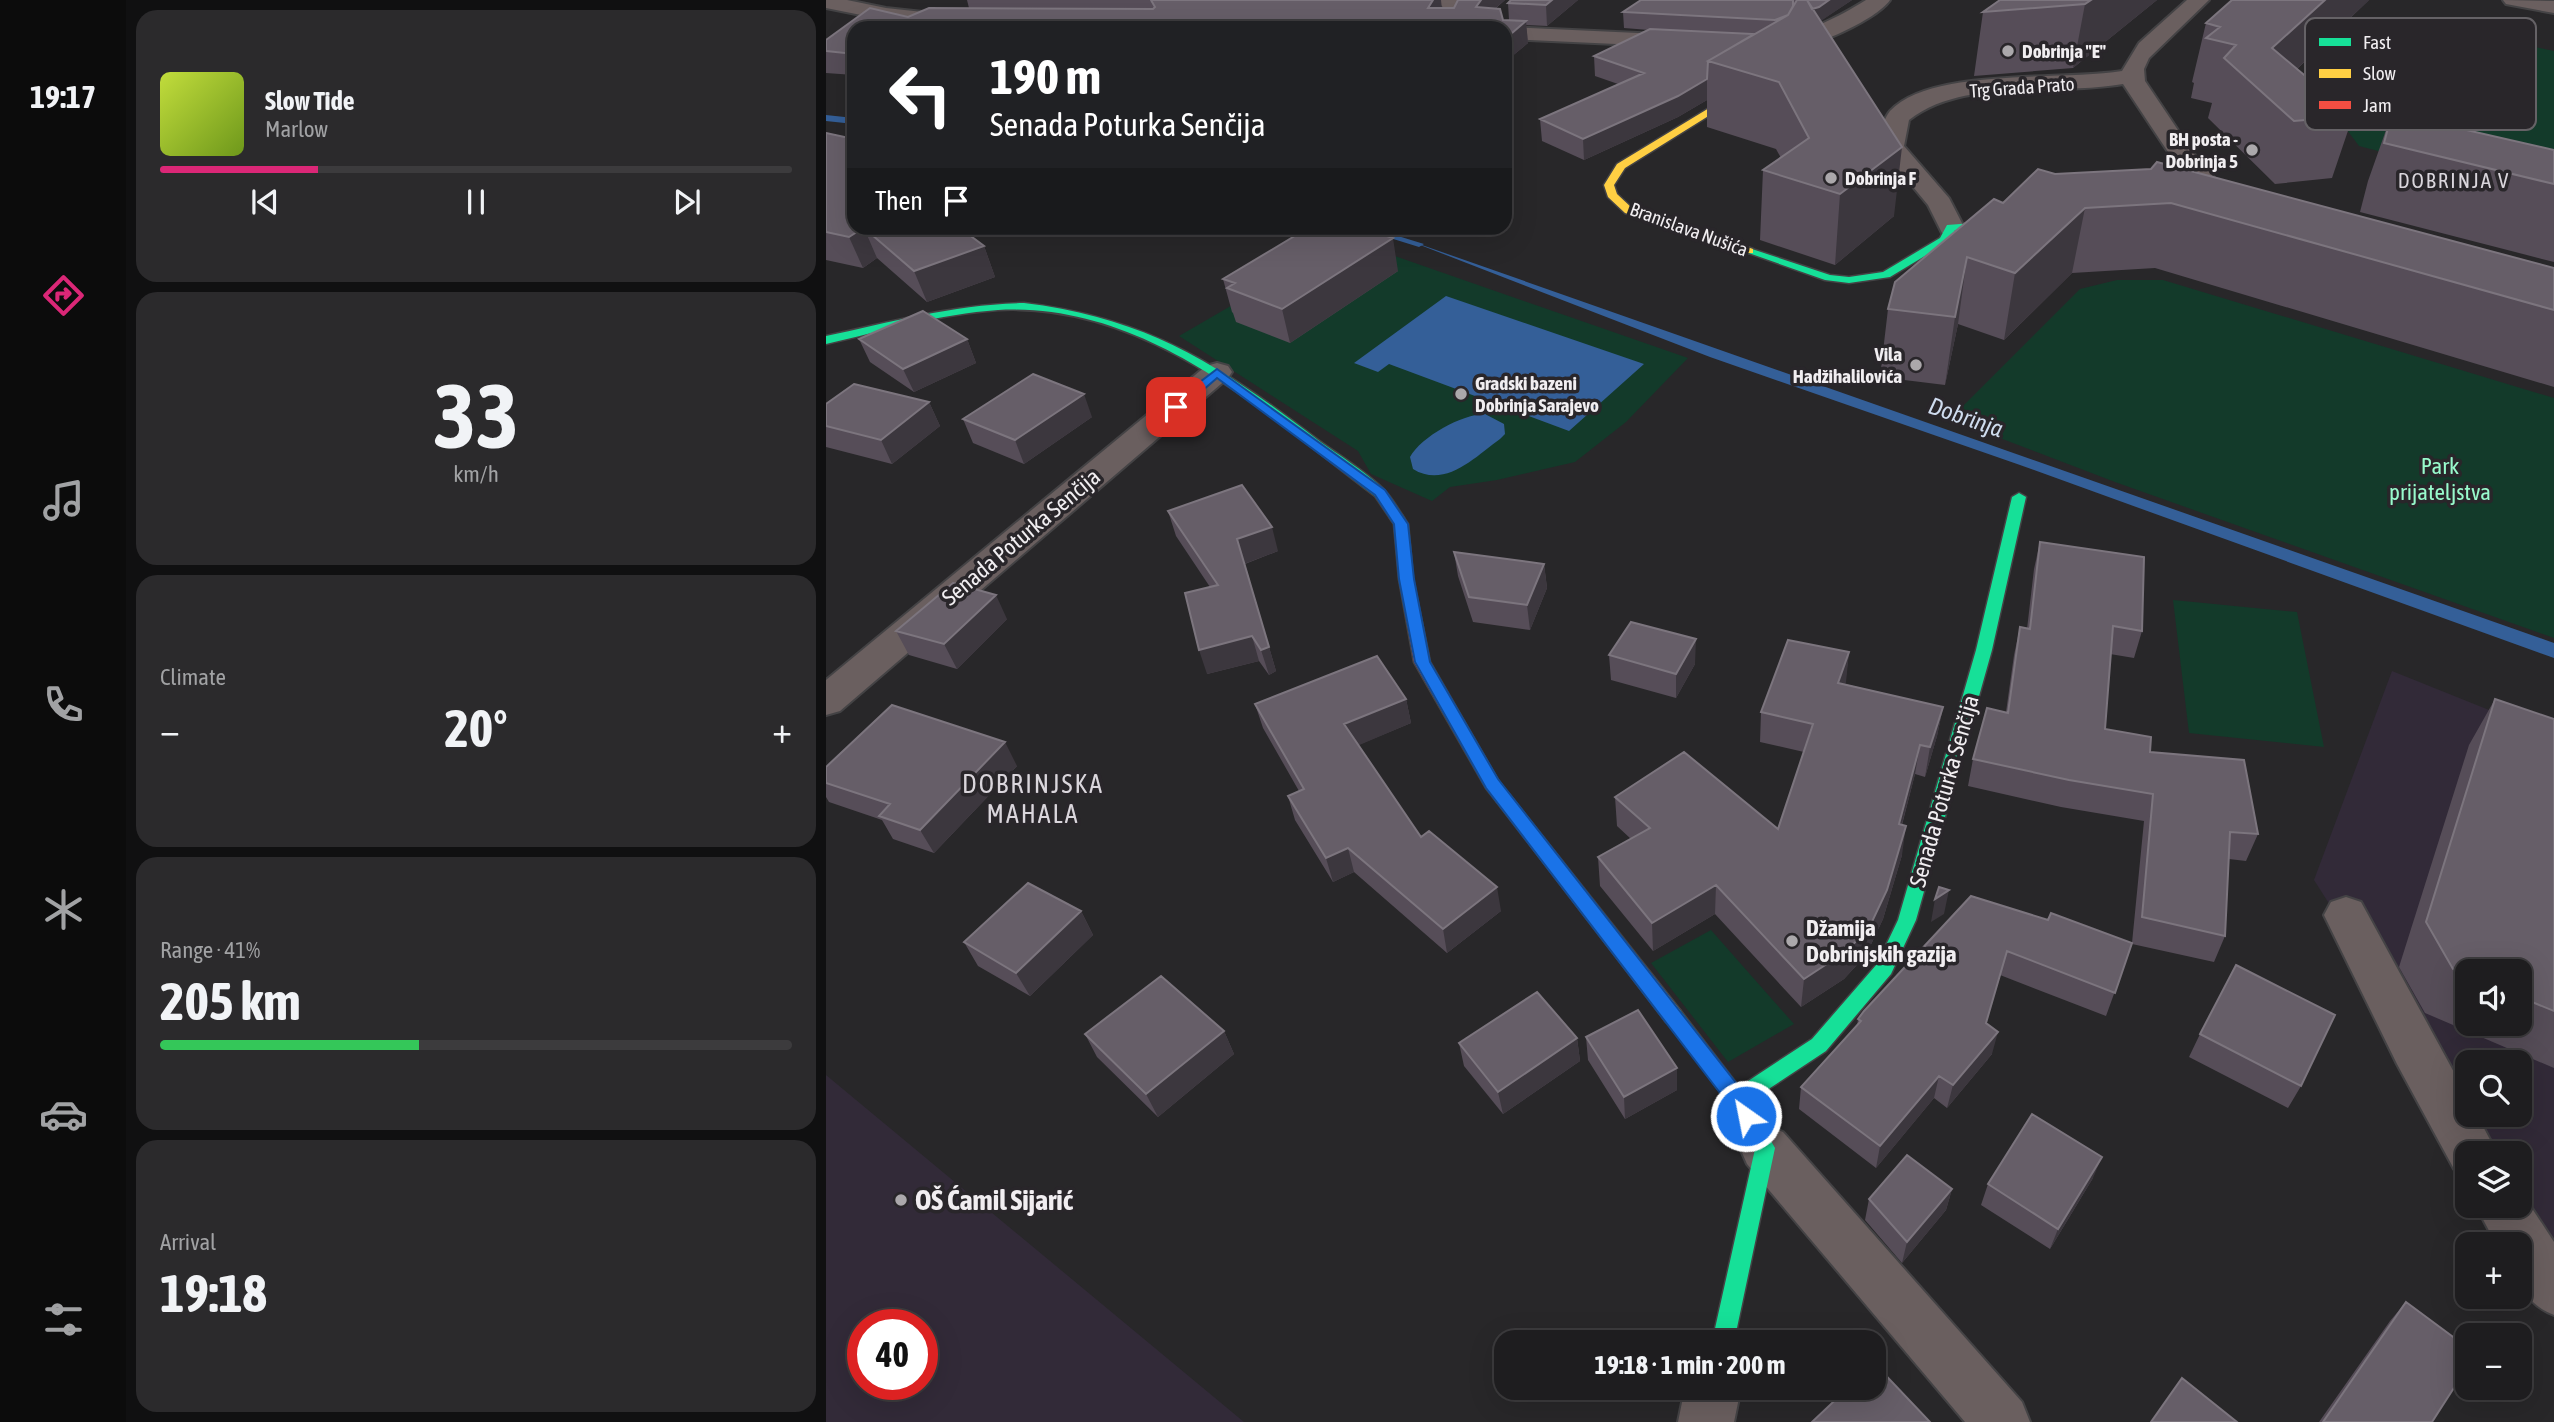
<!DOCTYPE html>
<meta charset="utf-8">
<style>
:root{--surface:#1e1d1f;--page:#2b2a2c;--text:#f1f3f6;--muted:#a1a2a4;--line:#3c3b3d;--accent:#db2777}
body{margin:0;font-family:"Asap Condensed",sans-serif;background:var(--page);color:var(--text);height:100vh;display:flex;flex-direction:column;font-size:26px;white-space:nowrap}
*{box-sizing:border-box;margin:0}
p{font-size:23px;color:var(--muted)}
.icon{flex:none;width:38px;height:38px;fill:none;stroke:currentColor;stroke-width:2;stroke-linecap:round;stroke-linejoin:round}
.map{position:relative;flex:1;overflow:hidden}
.details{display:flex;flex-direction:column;gap:10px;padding:10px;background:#101011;width:700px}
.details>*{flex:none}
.banner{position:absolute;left:21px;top:21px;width:665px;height:214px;border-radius:21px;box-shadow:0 7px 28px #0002,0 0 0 2px var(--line);background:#202124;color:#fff;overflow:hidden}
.controls{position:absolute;left:1629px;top:959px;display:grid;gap:14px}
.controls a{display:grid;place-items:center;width:77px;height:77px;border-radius:14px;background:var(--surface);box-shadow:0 7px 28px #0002,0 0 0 2px var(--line);font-size:35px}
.speed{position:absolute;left:21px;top:1309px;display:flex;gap:14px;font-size:35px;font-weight:700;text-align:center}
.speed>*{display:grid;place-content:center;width:91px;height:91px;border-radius:50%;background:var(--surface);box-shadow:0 7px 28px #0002,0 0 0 2px var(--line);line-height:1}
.speed .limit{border:10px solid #d22;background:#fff;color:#111}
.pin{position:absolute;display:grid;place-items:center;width:60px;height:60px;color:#fff;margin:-30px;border-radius:14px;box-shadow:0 4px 10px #0006}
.me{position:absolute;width:77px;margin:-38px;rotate:327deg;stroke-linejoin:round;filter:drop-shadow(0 0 5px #0008)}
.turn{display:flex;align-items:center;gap:24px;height:147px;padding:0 28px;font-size:32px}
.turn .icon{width:91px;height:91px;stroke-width:2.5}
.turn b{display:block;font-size:49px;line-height:60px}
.then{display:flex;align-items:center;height:66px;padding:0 28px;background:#0003;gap:14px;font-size:26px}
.big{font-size:52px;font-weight:700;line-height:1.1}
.details .card{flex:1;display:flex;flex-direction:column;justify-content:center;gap:10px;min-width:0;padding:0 24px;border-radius:21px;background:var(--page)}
.details .dial{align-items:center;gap:0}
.dial b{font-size:91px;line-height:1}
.song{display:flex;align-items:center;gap:21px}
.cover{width:84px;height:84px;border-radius:10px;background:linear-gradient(135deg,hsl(70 70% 55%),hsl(80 70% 35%))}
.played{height:7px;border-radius:4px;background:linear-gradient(90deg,var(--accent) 25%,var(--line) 25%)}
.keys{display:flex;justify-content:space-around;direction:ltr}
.heat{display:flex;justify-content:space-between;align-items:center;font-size:38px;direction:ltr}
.charge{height:10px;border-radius:5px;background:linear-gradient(90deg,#34c759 41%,var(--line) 0)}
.trip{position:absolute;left:668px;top:1330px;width:392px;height:70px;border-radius:21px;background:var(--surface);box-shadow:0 7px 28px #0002,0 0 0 2px var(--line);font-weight:700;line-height:70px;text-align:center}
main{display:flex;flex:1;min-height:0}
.dock{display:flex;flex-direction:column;width:126px;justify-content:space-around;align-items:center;background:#0c0c0c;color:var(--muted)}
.dock .icon{width:49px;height:49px}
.dock .active{color:var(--accent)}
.dock b{font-size:32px;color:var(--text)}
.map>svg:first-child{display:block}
</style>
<main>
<nav class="dock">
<b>19:17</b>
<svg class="icon active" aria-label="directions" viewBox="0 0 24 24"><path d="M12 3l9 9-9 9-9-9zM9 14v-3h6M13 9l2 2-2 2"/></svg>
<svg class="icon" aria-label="music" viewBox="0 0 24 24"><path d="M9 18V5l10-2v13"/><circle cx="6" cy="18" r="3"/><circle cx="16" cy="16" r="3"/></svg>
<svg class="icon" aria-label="phone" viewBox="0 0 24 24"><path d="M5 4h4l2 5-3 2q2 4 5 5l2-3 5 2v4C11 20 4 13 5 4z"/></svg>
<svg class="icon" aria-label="climate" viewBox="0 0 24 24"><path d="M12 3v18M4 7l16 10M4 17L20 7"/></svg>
<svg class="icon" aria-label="car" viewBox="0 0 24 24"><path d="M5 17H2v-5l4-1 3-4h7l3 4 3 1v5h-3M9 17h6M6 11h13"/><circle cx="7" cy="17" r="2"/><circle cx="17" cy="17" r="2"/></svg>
<svg class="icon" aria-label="filters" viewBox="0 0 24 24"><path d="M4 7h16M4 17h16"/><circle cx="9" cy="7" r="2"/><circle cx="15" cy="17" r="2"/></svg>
</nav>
<section class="details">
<div class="card">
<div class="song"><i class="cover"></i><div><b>Slow Tide</b><p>Marlow</p></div></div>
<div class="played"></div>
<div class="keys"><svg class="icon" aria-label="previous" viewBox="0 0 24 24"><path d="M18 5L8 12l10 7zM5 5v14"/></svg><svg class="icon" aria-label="pause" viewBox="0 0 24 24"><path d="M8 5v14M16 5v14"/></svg><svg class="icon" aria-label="next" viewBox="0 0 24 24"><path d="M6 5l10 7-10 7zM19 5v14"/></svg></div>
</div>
<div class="card dial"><b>33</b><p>km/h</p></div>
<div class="card"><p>Climate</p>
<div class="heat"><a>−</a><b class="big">20°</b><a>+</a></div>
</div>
<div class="card"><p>Range · 41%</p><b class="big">205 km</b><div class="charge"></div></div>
<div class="card"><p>Arrival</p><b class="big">19:18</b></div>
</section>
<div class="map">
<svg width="1728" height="1422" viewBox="0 0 1728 1422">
<rect width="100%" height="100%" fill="#282729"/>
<path fill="#322a38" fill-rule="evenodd" d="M1566,671L1728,736V1258L1694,1204V1153H1662L1488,880ZM1642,971H1694V1024H1642ZM1642,1062H1694V1115H1642Z
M0,1075L418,1422H0ZM37,1325H96V1384H37Z"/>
<path fill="#133a2a" d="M1630,30L1728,51V197L1533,146L1494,94L1553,38Z
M520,239L862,358L800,422L749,462L671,480L624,487L606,501L545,474L532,451L353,336Z
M1291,280H1337L1728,398V638L1289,482L1124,419L1254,289Z
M1347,600L1471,612L1498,747L1363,733Z
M885,930L968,1024L902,1062L825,963Z"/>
<path fill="#345f98" d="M576,238L1728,643V658L1194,465L884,357Z
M620,296L818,364L743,431L563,364L552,372L528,363Z
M659,414L678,424L679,434L674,439C649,457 619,489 587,469L584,457C595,437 636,414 659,414Z"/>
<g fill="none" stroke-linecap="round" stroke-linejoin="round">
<path fill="#345f98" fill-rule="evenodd" d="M0,115L28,118V124L0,121Z
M532,228H546L598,244L593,247Z"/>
<g stroke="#444345" stroke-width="4">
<path id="street" d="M0,0H21L60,8L134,16L141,18L145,22L141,26L131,28L60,20L0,8Z
M611,0H632L640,10L628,28H606L619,10Z
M1040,0H1064C1049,22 969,57 942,51L939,46L942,41C981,32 1006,21 1040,0Z
M1361,0H1383L1323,58L1318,69L1319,81L1368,154L1413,207L1409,212L1400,215L1391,212L1350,164L1297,84C1231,96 1137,77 1083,120L1078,146L1123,198L1138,227L1134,233L1125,235L1116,233L1102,205L1054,147C1054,135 1056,121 1064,111C1105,67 1237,81 1296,71L1313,43Z
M1677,0L1728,1V13L1680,4Z
M679,27L855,35L863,36L866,41L863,46L855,47L679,39V28H673Z
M391,363L402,366L406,372L402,378L14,711L0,715V680L380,366Z
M1520,897L1535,902L1642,1098V1115H1651L1671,1153H1642V1174L1628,1169L1571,1064L1498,915L1505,902Z
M939,1125L957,1132L1196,1402L1204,1422H1139L921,1164L914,1148L921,1132Z
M1694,1190L1728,1242V1315C1692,1300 1694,1279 1694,1244H1670L1650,1206H1694Z
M859,1388H915L908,1422H852Z"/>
</g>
<g stroke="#444345" stroke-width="3">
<path id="fast" d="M1187,220L1191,221V225L1129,230L1122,242L1064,277L1023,283L999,280L917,251L923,248L1004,275L1023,277L1057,272L1114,238L1121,225Z
M198,303C323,318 395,366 492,440C511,454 545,475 560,492C567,500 572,509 578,518L576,521H566L549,496C439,413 321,302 172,310C114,314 56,331 0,344V336C65,322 130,304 198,303Z
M1193,493L1200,497L1166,650L1090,920L1065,974L1000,1051L923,1102L949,1148L908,1342H886L929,1149L904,1105L838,1016L840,1010L847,1008L854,1010L913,1087L986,1039L1051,964L1072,920L1150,650L1186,497Z"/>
</g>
<g stroke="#444345" stroke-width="3">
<path id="slow" d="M921,85L929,87L799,168L788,185L791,194L807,209L927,249V253H919L799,213L782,197L778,185L791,164Z
M677,792L683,794L854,1010L856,1016L854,1022L847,1024L840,1022L671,802L669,798L671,794Z"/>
</g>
<g stroke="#444345" stroke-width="3">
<path id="jam" d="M571,514L576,515L582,524L587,579L604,662L672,780L685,798L683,802H671L660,788L588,662L573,579L568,524L564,518Z"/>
</g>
<use href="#street" fill="#6a5f5f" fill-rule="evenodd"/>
<use href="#fast" fill="#16e098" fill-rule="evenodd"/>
<use href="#slow" fill="#ffcf43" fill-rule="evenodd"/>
<use href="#jam" fill="#f24e42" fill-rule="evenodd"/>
</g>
<path fill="#564d58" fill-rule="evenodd" d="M141,0H615V8H628L632,0H679L669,9H674L677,20H683L682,3L685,0H752L721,26L700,25L702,43L679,62V28H28V75L0,73V40L44,8L82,17L103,8H143Z
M815,0H1026L994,21L1068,216L1009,265L934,240L937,170L955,158L950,149L881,127V100L852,117L758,160L716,141L714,119L792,84L769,76L768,56L823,30L798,28L797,12Z
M1174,0H1331L1247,68L1148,76L1157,12Z
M1543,0L1471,69L1527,116L1506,178L1449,184L1382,118L1386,103L1365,98L1368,83L1366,82L1380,23Z
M1566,113L1728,150V262L1534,212L1542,181Z
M0,133L134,228L158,246L169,277L101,302L51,258L37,268L0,260Z
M1229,174L1728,268V387L1329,268L1246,273L1178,340L1132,324L1119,385L1054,377L1062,309L1177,203Z
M572,271L464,343L410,322L407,313L406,312L397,279Z
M33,339H141L150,363L88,392L44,362Z
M103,402L114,426L66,464L0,447V404Z
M266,417L198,464L147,443L137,419Z
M342,511L452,551L419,564L450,671L443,675L433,661L381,674L384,587L350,536Z
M1214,542L1316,631L1308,658L1284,654L1279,729L1324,752L1432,834L1420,861L1403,859L1399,936L1388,962L1306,944L1280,1016L1174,975L1160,1023L1166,1054L1121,1108L1108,1098L1050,1168L973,1109L975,1087L1031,1026L1032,1019L1222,920L1306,943L1318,821L1235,807L1142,786L1147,759L1180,712L1188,655L1194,627L1201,629L1208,569Z
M628,552L718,564L721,588L704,630L647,622L632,576Z
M181,619L131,669L83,655L70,631Z
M1023,652L1019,684L1117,707L1111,736L1099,777L1089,774L1076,825V855L1057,919L1040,955L1018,979L975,1007L889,914L827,951L774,886L772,857L805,839L791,826L789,797L952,829L978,752L934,742L935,712Z
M783,655L869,664L850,698L785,680Z
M580,699L585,723L532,745L595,837L675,911L621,953L528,872L507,882L469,820L462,796L473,791L437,728L429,704Z
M1669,699L1728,719V1068L1599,1013L1573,967L1643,745ZM1642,971H1694V1024H1642Z
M191,766L108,853L67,839L56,820L3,802L0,797V767Z
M255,911L267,935L204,996L152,966L138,942Z
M398,1031L408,1054L332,1117L271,1057L259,1034Z
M1374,1034L1475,1086L1462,1108L1363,1057Z
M760,1037L851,1090L799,1119L762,1060Z
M751,1038L754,1061L677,1114L638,1066L633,1043Z
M1267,1178L1224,1249L1155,1205L1162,1184Z
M1126,1189L1120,1210L1076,1263L1039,1220L1043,1199Z
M1580,1302L1606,1422H1493L1564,1321Z"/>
<path fill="#3c373e" d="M607,0H615L616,10L602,8Z
M655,0H679L660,16L650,7Z
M726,0H752L721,26L720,5Z
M1003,0H1026L992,23L971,14Z
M1265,0H1331L1247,68L1259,4Z
M1499,0H1543L1441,97L1446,48Z
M700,21L702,43L679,62V39Z
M881,79V100L852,117L758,160L757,139Z
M1076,147L1068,216L1009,265L1014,194Z
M1259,208L1246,273L1178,340L1189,273Z
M38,228L51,258L37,268L23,237Z
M567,238L572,271L464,343L456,309Z
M158,246L169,277L101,302L88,271Z
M1141,257L1132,324L1119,385L1129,317Z
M141,339L150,363L88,392L77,369Z
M258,394L266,417L198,464L189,440Z
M103,402L114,426L66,464L55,440Z
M446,527L452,551L418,564L411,539Z
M718,564L721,588L704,630L701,605Z
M170,595L181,619L131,669L118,644Z
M426,636L433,661L381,674L373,650Z
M870,639L869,664L850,698V674Z
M443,647L450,671L443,675L435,650Z
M1023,652L1020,682L1009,713L1012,683Z
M580,699L585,723L524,749L518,724Z
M1117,707L1111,736L1099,777L1104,747Z
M179,742L191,766L108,853L94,830Z
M1094,745L1089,774L1068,854L1073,824Z
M1080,826L1076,855L1057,919L1040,955L1018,979L975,1007L978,979Z
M522,848L528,872L507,882L500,858Z
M890,885L889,914L827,951L826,923Z
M671,887L675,911L621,953L617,929Z
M1123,890L1118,914L1105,922L1109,899Z
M255,911L267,935L204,996L190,973Z
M398,1031L408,1054L332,1117L320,1094Z
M1172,1032L1166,1054L1121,1108L1127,1085Z
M751,1038L754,1061L677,1114L672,1092Z
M851,1068V1090L799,1119L798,1097Z
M1113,1076L1108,1098L1050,1168L1054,1146Z
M1276,1157L1267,1178L1224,1249L1232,1229Z
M1126,1189L1120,1210L1076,1263L1081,1242Z"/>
<path fill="#665e68" stroke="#7c757e" stroke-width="2" d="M325,0H607L602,8H628L632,0H655L650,7L674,9L677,20L700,21L679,39V28H28V54L0,51V40L44,8L82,17L103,8L327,9L329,7Z
M685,0H726L720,5L682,3Z
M815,0H967V6L962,15L949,20L797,12Z
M971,0H981L1076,147L1014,194L937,170L983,138L953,82L882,61L962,15Z
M981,0H1003L993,7L986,9Z
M1174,0H1265L1259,4L1157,12Z
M1406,0H1499L1446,48L1527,116L1468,121L1398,58L1410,45L1380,38L1394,27L1380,23Z
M824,29L928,34L882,61L881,79L852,96L757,139L714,119L818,73L768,56Z
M1566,113L1728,150V184L1558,143Z
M0,133L28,139V228H37L23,237L0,232Z
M1331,162L1728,268V310L1345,203L1259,208L1189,273L1141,257L1129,317L1062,309L1069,282L1168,199L1177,203L1212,169L1229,174L1325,169Z
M38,228H134L158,246L88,271Z
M482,228H535L567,238L456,309L401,288L409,283L397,279Z
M97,311L141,339L77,369L33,339Z
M207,374L258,394L189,440L137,419Z
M28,384L103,402L55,440L0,426V404Z
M416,485L446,527L411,539L443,647L435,650L426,636L373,650L359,593L392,585L342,511Z
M1214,542L1318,557L1316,631L1287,626L1279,729L1325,737L1324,752L1418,760L1432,834L1404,832L1399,936L1316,917L1327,794L1243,780L1147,759L1161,708L1182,713L1194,627L1204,629Z
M628,552L718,564L701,605L643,597Z
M127,583L170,595L118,644L70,631Z
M805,622L870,639L850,674L783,655Z
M962,640L1023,652L1012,683L1117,707L1104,747L1094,745L1073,824L1080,826L1061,890L1044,926L1022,950L978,979L890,885L826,923L772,857L824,828L789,797L858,752L952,829L987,724L935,712Z
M551,656L580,699L518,724L595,837L603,831L671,887L617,929L522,848L500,858L462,796L478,789L429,704Z
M1669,699L1728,719V1011L1694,997V971H1642V975L1627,969L1600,922Z
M66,705L179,742L94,830L53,816L64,804L0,783V767Z
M202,883L255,911L190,973L138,942Z
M1113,887L1123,890L1109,899Z
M1145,896L1222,920L1225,913L1306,943L1289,993L1181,951L1160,1023L1172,1032L1127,1085L1113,1076L1054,1146L975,1087L1035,1021L1032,1019L1038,1011Z
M1410,965L1509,1015L1475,1086L1374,1034Z
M335,976L398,1031L320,1094L259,1034Z
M711,992L751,1038L672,1092L633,1043Z
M812,1010L851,1068L798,1097L760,1037Z
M1206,1114L1276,1157L1232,1229L1162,1184Z
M1081,1155L1126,1189L1081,1242L1043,1199Z
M1580,1302L1642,1348V1366L1606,1422H1497Z
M1048,1363L1104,1422H986L1022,1388H1048Z
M1356,1378L1411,1422H1325Z"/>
<path fill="#1a73e8" stroke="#114b97" stroke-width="2" d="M391,369L559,490L582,524L588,579L604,662L672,779L918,1093L930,1116L927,1122L920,1125L913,1122L904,1106L660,788L589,662L573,579L568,524L549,495L391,378L354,410H345V404Z"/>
<g fill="#aba8ab" stroke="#29262a" stroke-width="2.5">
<circle cx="1182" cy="51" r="7"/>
<circle cx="1426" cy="150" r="7"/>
<circle cx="1005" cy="178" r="7"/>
<circle cx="1090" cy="365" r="7"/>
<circle cx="635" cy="394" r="7"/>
<circle cx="966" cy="941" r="7"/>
<circle cx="75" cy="1200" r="7"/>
</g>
<g text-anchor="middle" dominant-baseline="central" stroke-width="7" stroke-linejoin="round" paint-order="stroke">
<g font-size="19" font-weight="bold" fill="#f1eef1" stroke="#29262a" text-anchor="start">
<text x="1196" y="51">Dobrinja "E"</text>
<text x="1412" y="139" text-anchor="end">BH posta -<tspan x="1412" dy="22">Dobrinja 5</tspan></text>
<text x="1019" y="178">Dobrinja F</text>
<text x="1076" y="354" text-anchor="end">Vila<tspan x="1076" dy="22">Hadžihalilovića</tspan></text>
<text x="649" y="383">Gradski bazeni<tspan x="649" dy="22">Dobrinja Sarajevo</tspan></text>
</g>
<g font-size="19" fill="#f1eef1" stroke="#29262a">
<text transform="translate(1196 87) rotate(-4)">Trg Grada Prato</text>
<text transform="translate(863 229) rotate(20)">Branislava Nušića</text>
</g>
<g font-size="21" letter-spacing="2" fill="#dad6dc" stroke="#29262a">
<text x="1628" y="180">DOBRINJA V</text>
</g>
<g font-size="23" fill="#98facc" stroke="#29262a">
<text x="1614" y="466">Park<tspan x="1614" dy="26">prijateljstva</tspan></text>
</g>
<g font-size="23" fill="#f1eef1" stroke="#29262a">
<text transform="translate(195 537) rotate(-40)">Senada Poturka Senčija</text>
<text transform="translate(1118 791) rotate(-74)">Senada Poturka Senčija</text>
</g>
<g font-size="23" font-weight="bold" fill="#f1eef1" stroke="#29262a" text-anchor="start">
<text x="980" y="928">Džamija<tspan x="980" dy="26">Dobrinjskih gazija</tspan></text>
</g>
<g font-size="24" font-style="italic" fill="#cfdcee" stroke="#29262a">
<text transform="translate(1140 417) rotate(19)">Dobrinja</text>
</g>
<g font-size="26" letter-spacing="2" fill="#dad6dc" stroke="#29262a">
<text x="207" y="784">DOBRINJSKA<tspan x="207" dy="30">MAHALA</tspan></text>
</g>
<g font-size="28" font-weight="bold" fill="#f1eef1" stroke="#29262a" text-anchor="start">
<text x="89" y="1200">OŠ Ćamil Sijarić</text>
</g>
</g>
<rect x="1479" y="18" width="231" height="112" rx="10" fill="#29262a" stroke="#656266" stroke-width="2"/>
<rect x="1493" y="38" width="32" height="8" fill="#16e098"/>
<rect x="1493" y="69" width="32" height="9" fill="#ffcf43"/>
<rect x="1493" y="101" width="32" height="8" fill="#f24e42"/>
<g font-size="19" fill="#f1eef1">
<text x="1537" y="49">Fast</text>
<text x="1537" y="80">Slow</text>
<text x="1537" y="112">Jam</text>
</g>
</svg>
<div class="controls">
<a><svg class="icon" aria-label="sound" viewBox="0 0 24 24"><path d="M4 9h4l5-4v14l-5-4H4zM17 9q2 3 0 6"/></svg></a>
<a><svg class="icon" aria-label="search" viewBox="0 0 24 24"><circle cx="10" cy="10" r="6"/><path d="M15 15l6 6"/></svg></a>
<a><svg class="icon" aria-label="layers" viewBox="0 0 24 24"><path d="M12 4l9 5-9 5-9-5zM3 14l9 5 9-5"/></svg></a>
<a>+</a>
<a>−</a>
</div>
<div class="speed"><div class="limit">40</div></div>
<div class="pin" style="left:350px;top:407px;background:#d93025"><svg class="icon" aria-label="arrive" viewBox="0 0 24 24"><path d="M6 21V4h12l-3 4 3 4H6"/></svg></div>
<svg class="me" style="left:920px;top:1116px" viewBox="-20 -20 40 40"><circle r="17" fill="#1a73e8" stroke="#fff" stroke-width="3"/><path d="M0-11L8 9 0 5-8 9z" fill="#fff"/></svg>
<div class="trip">19:18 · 1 min · 200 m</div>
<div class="banner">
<div class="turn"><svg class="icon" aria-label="left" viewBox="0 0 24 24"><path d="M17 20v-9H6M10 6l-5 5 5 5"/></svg><div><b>190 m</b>Senada Poturka Senčija</div></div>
<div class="then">Then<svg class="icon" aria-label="arrive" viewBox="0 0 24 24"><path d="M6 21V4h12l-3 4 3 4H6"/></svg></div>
</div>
</div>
</main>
